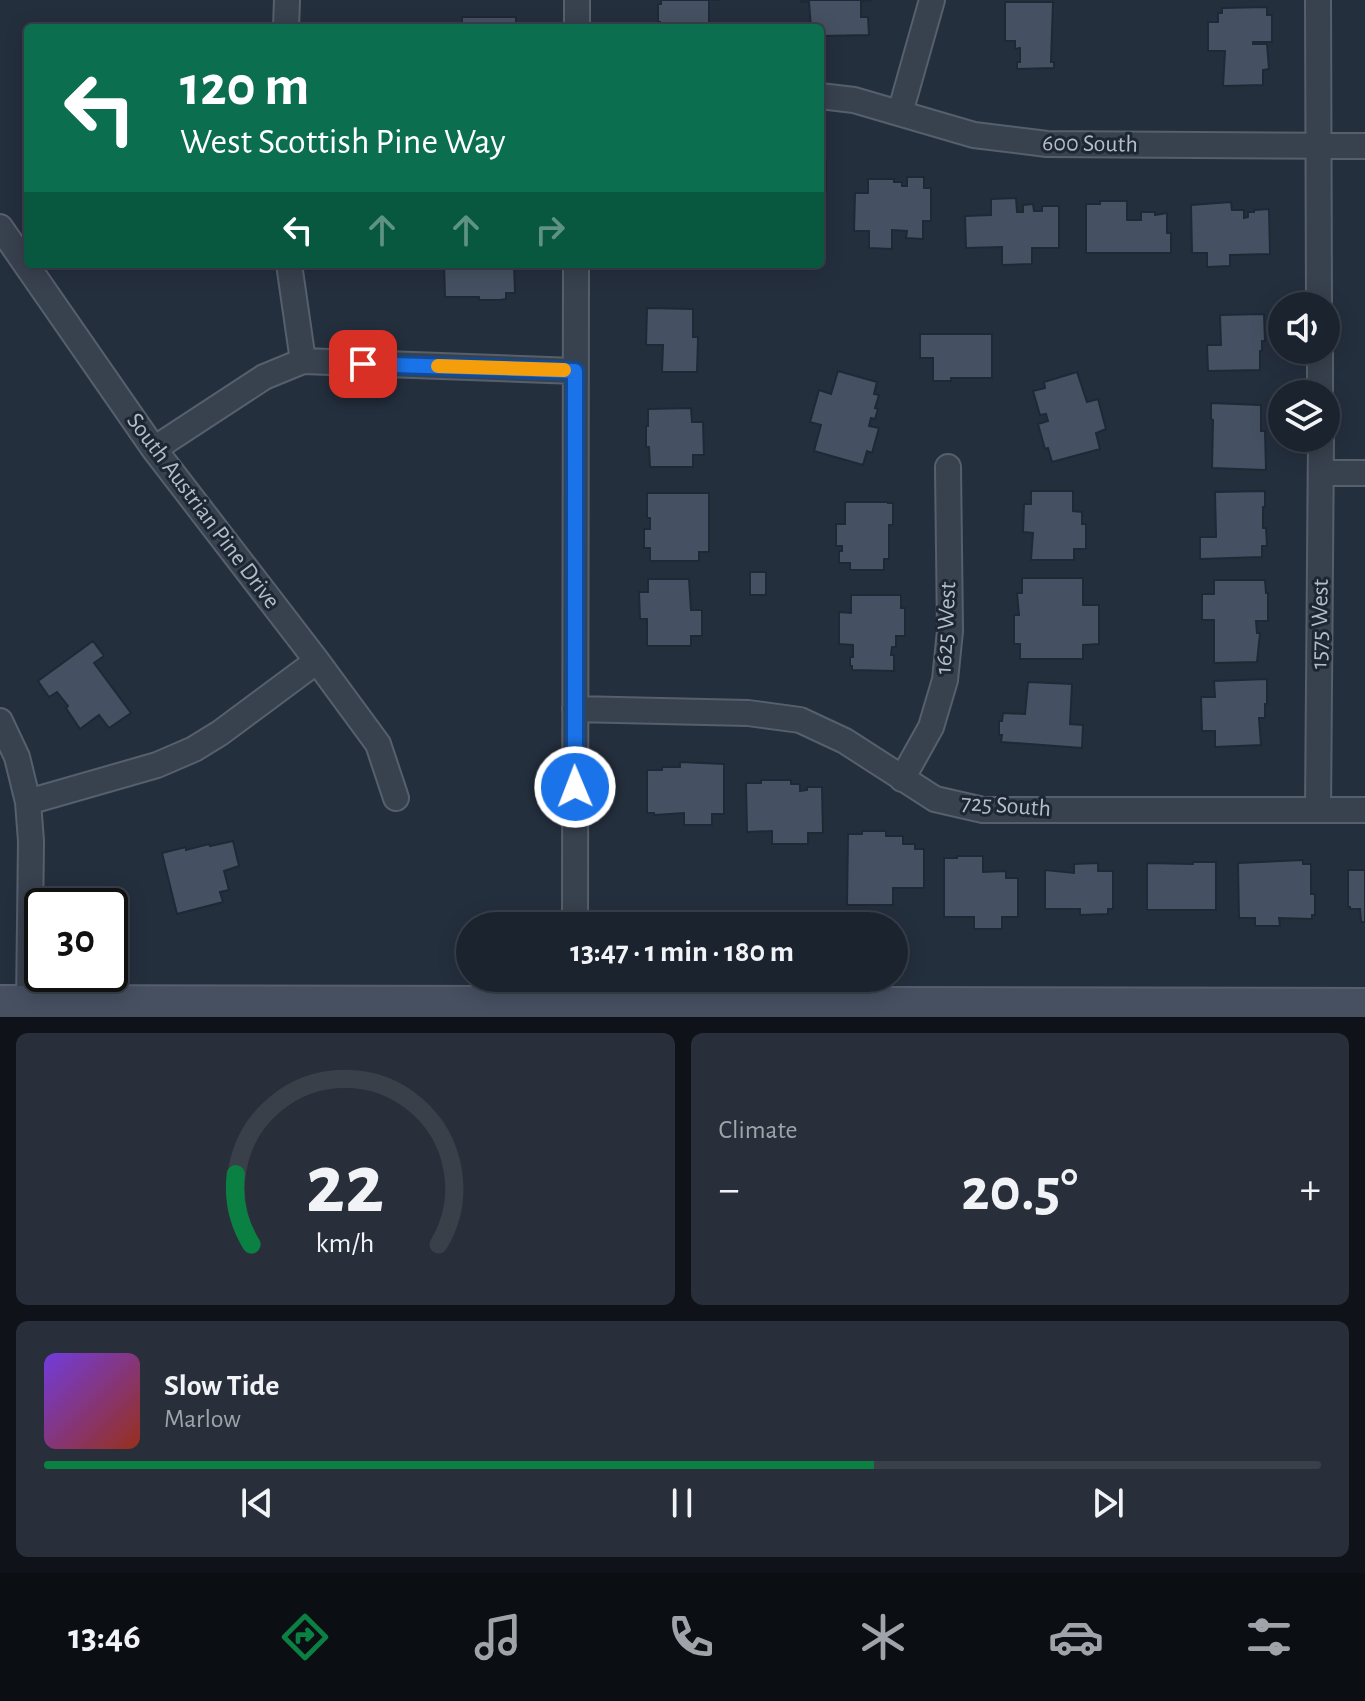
<!DOCTYPE html>
<meta charset="utf-8">
<style>
:root{--surface:#1b232e;--page:#282f3a;--text:#f1f3f6;--muted:#a0a4aa;--line:#39404a;--accent:#0b8043}
body{margin:0;font-family:"Alegreya Sans",sans-serif;background:var(--page);color:var(--text);height:100vh;display:flex;flex-direction:column;font-size:30px;white-space:nowrap}
*{box-sizing:border-box;margin:0}
p{font-size:26px;color:var(--muted)}
.icon{flex:none;width:44px;height:44px;fill:none;stroke:currentColor;stroke-width:2;stroke-linecap:round;stroke-linejoin:round}
.map{position:relative;height:1017px;overflow:hidden}
.details{display:flex;flex-direction:column;gap:16px;padding:16px;background:#0f1319;flex:1}
.details>*{flex:none}
.hud{position:absolute;left:24px;top:24px;width:800px;height:244px;border-radius:8px;box-shadow:0 4px 20px #0003,0 0 0 2px var(--line);background:#0b6e4f;color:#fff;overflow:hidden}
.controls{position:absolute;left:1268px;top:292px;display:grid;gap:16px}
.controls a{display:grid;place-items:center;width:72px;height:72px;border-radius:50%;background:var(--surface);box-shadow:0 4px 20px #0003,0 0 0 2px var(--line);font-size:40px}
.speed{position:absolute;left:24px;top:888px;display:flex;gap:16px;font-size:40px;font-weight:700;text-align:center}
.speed>*{display:grid;place-content:center;width:104px;height:104px;border-radius:50%;background:var(--surface);box-shadow:0 4px 20px #0003,0 0 0 2px var(--line);line-height:1}
.speed .limit{border:4px solid #111;border-radius:12px;background:#fff;color:#111}
.pin{position:absolute;display:grid;place-items:center;width:68px;height:68px;color:#fff;margin:-34px;border-radius:16px;box-shadow:0 4px 12px #0006}
.me{position:absolute;width:88px;margin:-44px;rotate:359deg;stroke-linejoin:round;filter:drop-shadow(0 0 6px #0008)}
.turn{display:flex;align-items:center;gap:28px;height:168px;padding:0 24px;font-size:36px}
.turn .icon{width:104px;height:104px;stroke-width:2.5}
.turn b{display:block;font-size:56px;line-height:68px}
.lanes{display:flex;align-items:center;height:76px;padding:0 24px;background:#0003;justify-content:center;gap:40px;direction:ltr}
.lanes .off{opacity:.35}
.big{font-size:60px;font-weight:600;line-height:1.1}
.details .card{flex:1;display:flex;flex-direction:column;justify-content:center;gap:12px;min-width:0;padding:0 28px;border-radius:12px;background:var(--page)}
.details .dial{align-items:center;gap:0}
.dial svg{height:208px;overflow:visible;fill:none;stroke:var(--line);stroke-width:7;stroke-linecap:round;text-anchor:middle}
.dial text{fill:var(--text);stroke:none}
.song{display:flex;align-items:center;gap:24px}
.cover{width:96px;height:96px;border-radius:12px;background:linear-gradient(135deg,hsl(260 70% 55%),hsl(10 70% 35%))}
.played{height:8px;border-radius:4px;background:linear-gradient(90deg,var(--accent) 65%,var(--line) 65%)}
.keys{display:flex;justify-content:space-around;direction:ltr}
.heat{display:flex;justify-content:space-between;align-items:center;font-size:44px;direction:ltr}
.details .tiles{flex:1;display:grid;gap:16px;grid-template-columns:1fr 1fr}
.card:last-child{grid-column:span 2}
.trip{position:absolute;left:456px;top:912px;width:452px;height:80px;border-radius:40px;background:var(--surface);box-shadow:0 4px 20px #0003,0 0 0 2px var(--line);font-weight:600;line-height:80px;text-align:center}
.menu{display:flex;height:128px;justify-content:space-around;align-items:center;background:#0b0e12;color:var(--muted)}
.menu .icon{width:56px;height:56px}
.menu .on{color:var(--accent)}
.menu b{font-size:36px;color:var(--text)}
.map>svg:first-child{display:block}
</style>
<div class="map">
<svg width="1365" height="1017" viewBox="0 0 1365 1017">
<rect width="100%" height="100%" fill="#242f3e"/>
<path fill="#455162" stroke="#1f2835" stroke-width="2" d="M661,0H721H709V28H660V22H658V4H661Z
M801,0H873L861,1V17H868L869,35L820,36V28H811L809,2H801Z
M1005,2H1053L1051,62H1054V68L1017,69V62H1020V48L1015,49V41H1005Z
M1267,7V15H1272V42H1253V44H1267L1269,69L1263,70V85L1223,86L1225,51H1208V22H1218V13H1222V8Z
M462,17H516V28H462Z
M820,160H826V192H820Z
M907,177H924V188H931V221H923V239L906,238L907,231L892,230V249L869,248V231H854L855,193H868V179H894V182H902V186H907Z
M1016,198L1017,212H1023V205L1033,204L1034,211H1042V206H1059V248H1032V264L1002,265V247L966,248L965,216L991,215V199Z
M1100,201H1127V220H1141V212H1155V215L1167,213V233H1171V253H1086V204H1100Z
M1231,202L1232,210H1244V218L1248,217V212H1254V210L1269,209L1270,254L1230,255V266L1207,267V253H1192L1191,205Z
M444,264H514L515,293H506V299L500,300H479V297H445Z
M647,308L693,309V337H698L697,372H662L663,345H646Z
M1264,314L1265,341H1262V351H1260V370L1208,371L1207,345H1221L1220,315Z
M920,334H992V378H951V381H933V358H920Z
M838,371L877,382L874,394L879,395L875,408L878,409L875,419L871,418L869,426L879,428L872,453L867,451L863,465L814,451L821,425L810,422L819,390L831,394Z
M1077,372L1087,402L1098,399L1106,429L1096,433L1100,449L1052,462L1048,448L1045,449L1038,424L1048,421L1046,414L1040,415L1033,391L1045,388L1044,382Z
M1211,403L1261,405V431H1265L1266,470L1212,468L1213,420L1211,419Z
M691,408L692,422H703L704,455H693V467H650L649,447H646V426H648V409Z
M1031,491H1073V511L1082,512V524H1086V549H1074V560H1031L1033,533L1023,532L1024,504H1031Z
M1265,491V507H1263V528H1266L1267,546H1262V557L1200,559V537H1216L1215,492Z
M647,493H709V552H699V561H650V548H644V529H650V518H647Z
M845,502H888V503H893V525H889V559H884V570H850V563H839V551H842V546H836V524H845Z
M750,572H766V595H750Z
M1022,578H1083V605H1099V644L1083,645V659H1020V644H1014V615H1019L1017,593H1022Z
M648,579H689L691,610H702V636H691V646H647V619H640L639,592H648Z
M1214,580H1265L1266,593H1268V621H1256L1257,633H1260L1257,662L1214,663V620H1202V594H1214Z
M851,595H901V608H905V636H896V647H892L891,655H894V671L852,670V666H850V657H853V645L839,644V612L851,613Z
M93,641L104,656L94,663L131,713L109,728L99,715L80,729L66,708L68,706L57,692L49,697L38,681Z
M1267,679V704H1265V718H1259L1261,745L1215,747V731H1202L1201,697H1215L1214,681Z
M1028,682L1072,684L1070,724L1083,725L1082,748L1001,742L1002,735H999V721H1002L1003,713L1025,714Z
M680,762L724,764V814H712V825H684V813L654,815V813H647V770H662V767H680Z
M761,780H791V784H800V791L807,790V787H822L823,833H808V844H772V831L747,832L746,783H761Z
M862,831H886V836H903V844H915V849H924V888H893V905H847L848,834H862Z
M233,841L239,866L224,871L229,890L220,892L223,902L177,914L162,853L186,847V850L209,844L210,846Z
M957,856H983V872L1006,871V878H1018V917H1002V929H974V917H944V858H957Z
M1303,860V864H1311V894H1315V915H1312V919L1279,918L1280,926H1255V918H1239L1238,863Z
M1193,862H1216V910H1147V863L1193,864Z
M1098,863V871H1113V909H1108V914L1080,915V909H1045V870L1074,873V864Z
M1348,870H1365V922H1361L1360,909H1350V907H1348Z"/>
<g fill="none" stroke-linecap="round" stroke-linejoin="round">
<g stroke="#565f6c" stroke-width="28">
<path id="street" d="M577,0V28
M1318,0L1319,306
M286,28L287,0
M820,96L854,100L974,135L1047,144L1365,146
M900,113L932,0
M0,227L154,449L317,661L378,744L396,798
M289,264L303,361
M1320,350V394
M154,449L264,377L303,361L575,371
M1321,473H1365
M575,709L748,713L800,720L845,741L935,799L983,810H1365
M0,721L17,757L28,802L31,841L29,1004
M902,779L931,727L945,680L950,631L948,467
M28,802L157,765L194,749L220,733L317,661
M1318,810L1321,438
M575,926L576,264
M575,978V1006"/>
</g>
<g stroke="#565f6c" stroke-width="40">
<path id="secondary" d="M0,1004L1365,1007"/>
</g>
<use href="#street" stroke="#38414e" stroke-width="24"/>
<use href="#secondary" stroke="#465061" stroke-width="36"/>
</g>
<g fill="none" stroke-linecap="round" stroke-linejoin="round">
<g stroke="#114b97" stroke-width="20">
<path id="route" d="M363,364L575,371V787"/>
</g>
<use href="#route" stroke="#1a73e8" stroke-width="14"/>
<path stroke="#f59e0b" stroke-width="14" d="M438,366L564,370"/>
</g>
<g text-anchor="middle" dominant-baseline="central" stroke-width="6" stroke-linejoin="round" paint-order="stroke">
<g font-size="24" fill="#b4bcc9" stroke="#1d2633">
<text transform="translate(1090 144) rotate(1)">600 South</text>
<text transform="translate(203 511) rotate(53)">South Austrian Pine Drive</text>
<text transform="translate(1320 624) rotate(-89)">1575 West</text>
<text transform="translate(946 628) rotate(-87)">1625 West</text>
<text transform="translate(1006 806) rotate(4)">725 South</text>
</g>
</g>
</svg>
<div class="controls">
<a><svg class="icon" aria-label="sound" viewBox="0 0 24 24"><path d="M4 9h4l5-4v14l-5-4H4zM17 9q2 3 0 6"/></svg></a>
<a><svg class="icon" aria-label="layers" viewBox="0 0 24 24"><path d="M12 4l9 5-9 5-9-5zM3 14l9 5 9-5"/></svg></a>
</div>
<div class="speed"><div class="limit">30</div></div>
<div class="pin" style="left:363px;top:364px;background:#d93025"><svg class="icon" aria-label="arrive" viewBox="0 0 24 24"><path d="M6 21V4h12l-3 4 3 4H6"/></svg></div>
<svg class="me" style="left:575px;top:787px" viewBox="-20 -20 40 40"><circle r="17" fill="#1a73e8" stroke="#fff" stroke-width="3"/><path d="M0-11L8 9 0 5-8 9z" fill="#fff"/></svg>
<div class="trip">13:47 · 1 min · 180 m</div>
<div class="hud">
<div class="turn"><svg class="icon" aria-label="left" viewBox="0 0 24 24"><path d="M17 20v-9H6M10 6l-5 5 5 5"/></svg><div><b>120 m</b>West Scottish Pine Way</div></div>
<div class="lanes"><svg class="icon" aria-label="left" viewBox="0 0 24 24"><path d="M17 20v-9H6M10 6l-5 5 5 5"/></svg><svg class="icon off" aria-label="ahead" viewBox="0 0 24 24"><path d="M12 20V5M6 11l6-6 6 6"/></svg><svg class="icon off" aria-label="ahead" viewBox="0 0 24 24"><path d="M12 20V5M6 11l6-6 6 6"/></svg><svg class="icon off" aria-label="right" viewBox="0 0 24 24"><path d="M7 20v-9h11M14 6l5 5-5 5"/></svg></div>
</div>
</div>
<section class="details">
<div class="tiles">
<div class="card dial"><svg viewBox="0 0 100 80">
<path d="M14 69A42 42 0 1 1 86 69"/>
<path d="M14 69A42 42 0 0 1 8 42" stroke="#0b8043"/>
<text x="50" y="56" font-size="32" font-weight="700">22</text>
<text x="50" y="72" font-size="11">km/h</text>
</svg></div>
<div class="card"><p>Climate</p>
<div class="heat"><a>−</a><b class="big">20.5°</b><a>+</a></div>
</div>
<div class="card">
<div class="song"><i class="cover"></i><div><b>Slow Tide</b><p>Marlow</p></div></div>
<div class="played"></div>
<div class="keys"><svg class="icon" aria-label="previous" viewBox="0 0 24 24"><path d="M18 5L8 12l10 7zM5 5v14"/></svg><svg class="icon" aria-label="pause" viewBox="0 0 24 24"><path d="M8 5v14M16 5v14"/></svg><svg class="icon" aria-label="next" viewBox="0 0 24 24"><path d="M6 5l10 7-10 7zM19 5v14"/></svg></div>
</div>
</div>
</section>
<nav class="menu">
<b>13:46</b>
<svg class="icon on" aria-label="directions" viewBox="0 0 24 24"><path d="M12 3l9 9-9 9-9-9zM9 14v-3h6M13 9l2 2-2 2"/></svg>
<svg class="icon" aria-label="music" viewBox="0 0 24 24"><path d="M9 18V5l10-2v13"/><circle cx="6" cy="18" r="3"/><circle cx="16" cy="16" r="3"/></svg>
<svg class="icon" aria-label="phone" viewBox="0 0 24 24"><path d="M5 4h4l2 5-3 2q2 4 5 5l2-3 5 2v4C11 20 4 13 5 4z"/></svg>
<svg class="icon" aria-label="climate" viewBox="0 0 24 24"><path d="M12 3v18M4 7l16 10M4 17L20 7"/></svg>
<svg class="icon" aria-label="car" viewBox="0 0 24 24"><path d="M5 17H2v-5l4-1 3-4h7l3 4 3 1v5h-3M9 17h6M6 11h13"/><circle cx="7" cy="17" r="2"/><circle cx="17" cy="17" r="2"/></svg>
<svg class="icon" aria-label="filters" viewBox="0 0 24 24"><path d="M4 7h16M4 17h16"/><circle cx="9" cy="7" r="2"/><circle cx="15" cy="17" r="2"/></svg>
</nav>
